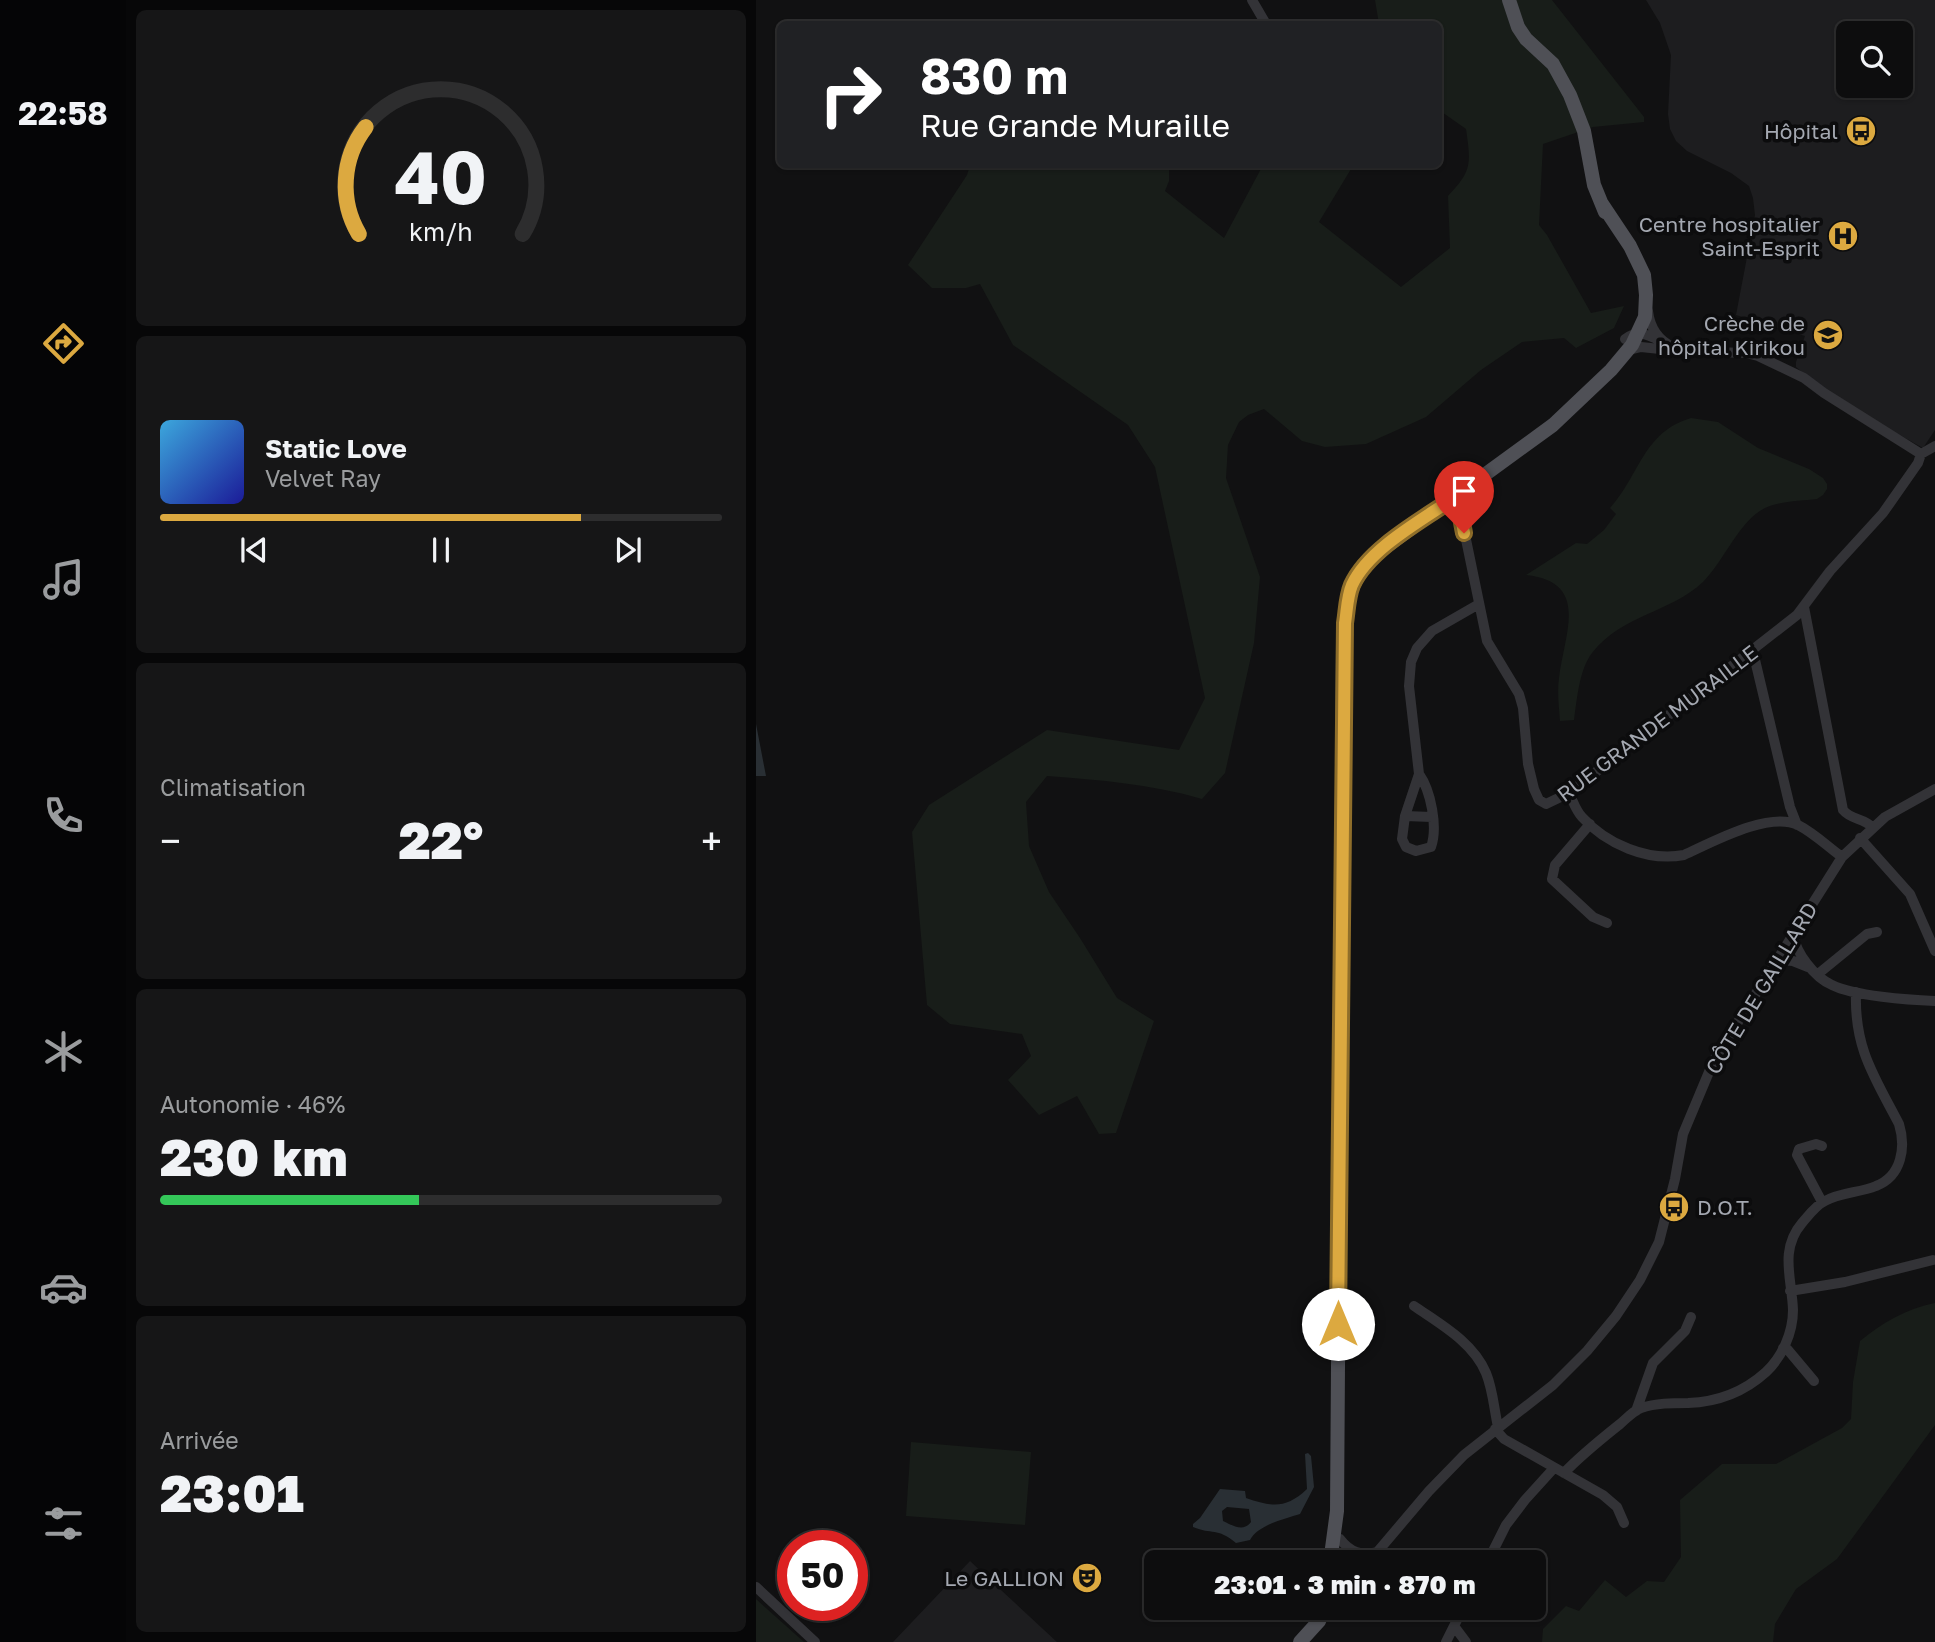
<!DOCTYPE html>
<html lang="fr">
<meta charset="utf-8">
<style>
:root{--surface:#0d0d0e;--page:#161617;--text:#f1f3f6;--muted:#9a9c9e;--line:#2d2d2e;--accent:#dca940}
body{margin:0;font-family:"Golos Text",sans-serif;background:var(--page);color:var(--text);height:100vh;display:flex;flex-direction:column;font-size:26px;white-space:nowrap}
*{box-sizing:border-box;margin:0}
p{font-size:23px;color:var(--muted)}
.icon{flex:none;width:38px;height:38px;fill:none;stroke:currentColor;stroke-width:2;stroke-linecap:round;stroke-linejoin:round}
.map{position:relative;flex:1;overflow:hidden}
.sheet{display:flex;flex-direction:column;gap:10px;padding:10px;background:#070708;width:630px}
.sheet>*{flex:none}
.hud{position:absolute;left:21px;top:21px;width:665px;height:147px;border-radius:10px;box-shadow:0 2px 5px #0004,0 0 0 2px var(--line);background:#202124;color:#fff;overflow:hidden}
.fabs{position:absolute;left:1080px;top:21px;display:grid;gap:14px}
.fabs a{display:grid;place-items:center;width:77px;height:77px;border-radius:10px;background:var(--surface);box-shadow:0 2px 5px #0004,0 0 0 2px var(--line);font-size:35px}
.speed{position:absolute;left:21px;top:1530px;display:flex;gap:14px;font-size:35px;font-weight:700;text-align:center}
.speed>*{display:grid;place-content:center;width:91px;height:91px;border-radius:50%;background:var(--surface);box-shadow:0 2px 5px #0004,0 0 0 2px var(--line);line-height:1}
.speed .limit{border:10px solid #d22;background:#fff;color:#111}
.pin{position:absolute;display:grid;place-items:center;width:60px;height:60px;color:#fff;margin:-72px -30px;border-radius:50% 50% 50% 0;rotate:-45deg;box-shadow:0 0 7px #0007}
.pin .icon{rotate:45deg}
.me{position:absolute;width:77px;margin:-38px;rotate:0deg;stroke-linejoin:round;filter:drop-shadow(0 0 5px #0008)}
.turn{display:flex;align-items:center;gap:24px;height:147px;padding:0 28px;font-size:32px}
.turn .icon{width:91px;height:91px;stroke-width:2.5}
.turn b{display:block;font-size:49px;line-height:60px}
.big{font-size:52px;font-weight:800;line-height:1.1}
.sheet .widget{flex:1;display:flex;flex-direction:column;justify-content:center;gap:10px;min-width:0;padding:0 24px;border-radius:10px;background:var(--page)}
.sheet .dial{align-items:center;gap:0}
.dial svg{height:182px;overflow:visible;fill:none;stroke:var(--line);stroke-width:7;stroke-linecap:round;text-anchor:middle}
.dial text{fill:var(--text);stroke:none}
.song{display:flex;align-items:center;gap:21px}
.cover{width:84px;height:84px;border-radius:10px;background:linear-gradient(135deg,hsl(200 70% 55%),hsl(240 70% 35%))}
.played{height:7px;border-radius:4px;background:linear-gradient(90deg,var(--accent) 75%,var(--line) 75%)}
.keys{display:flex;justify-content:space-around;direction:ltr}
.heat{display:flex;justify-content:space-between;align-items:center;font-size:38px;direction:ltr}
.charge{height:10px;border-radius:5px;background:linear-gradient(90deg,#34c759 46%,var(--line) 0)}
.trip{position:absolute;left:388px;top:1550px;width:402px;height:70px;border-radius:10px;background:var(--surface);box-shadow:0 2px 5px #0004,0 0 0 2px var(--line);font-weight:800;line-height:70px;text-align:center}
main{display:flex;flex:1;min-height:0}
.menu{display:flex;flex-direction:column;width:126px;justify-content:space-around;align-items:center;background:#050506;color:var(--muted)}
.menu .icon{width:49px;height:49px}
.menu .on{color:var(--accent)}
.menu b{font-size:32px;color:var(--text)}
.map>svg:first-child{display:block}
</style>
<main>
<nav class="menu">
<b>22:58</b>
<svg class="icon on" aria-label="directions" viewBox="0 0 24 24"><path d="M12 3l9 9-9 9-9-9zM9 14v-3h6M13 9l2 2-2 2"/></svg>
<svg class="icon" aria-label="music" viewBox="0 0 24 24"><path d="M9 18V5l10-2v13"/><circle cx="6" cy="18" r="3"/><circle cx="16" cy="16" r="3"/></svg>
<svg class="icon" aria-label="phone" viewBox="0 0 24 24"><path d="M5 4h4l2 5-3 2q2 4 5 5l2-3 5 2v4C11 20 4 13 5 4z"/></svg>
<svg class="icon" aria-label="climate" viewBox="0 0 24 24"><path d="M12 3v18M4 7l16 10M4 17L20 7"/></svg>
<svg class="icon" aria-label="car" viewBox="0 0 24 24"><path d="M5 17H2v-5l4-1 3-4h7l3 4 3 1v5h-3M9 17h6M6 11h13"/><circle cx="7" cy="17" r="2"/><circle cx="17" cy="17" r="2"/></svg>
<svg class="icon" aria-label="filters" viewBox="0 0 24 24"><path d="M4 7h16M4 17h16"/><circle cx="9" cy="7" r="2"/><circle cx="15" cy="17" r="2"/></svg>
</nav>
<section class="sheet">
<div class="widget dial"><svg viewBox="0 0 100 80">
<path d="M14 69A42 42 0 1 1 86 69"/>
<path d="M14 69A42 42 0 0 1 17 22" stroke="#dca940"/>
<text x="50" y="56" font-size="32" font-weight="700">40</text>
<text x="50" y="72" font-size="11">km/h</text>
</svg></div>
<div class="widget">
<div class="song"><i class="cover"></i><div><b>Static Love</b><p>Velvet Ray</p></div></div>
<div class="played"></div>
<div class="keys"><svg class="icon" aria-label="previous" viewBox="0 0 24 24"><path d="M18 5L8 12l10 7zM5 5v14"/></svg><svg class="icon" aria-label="pause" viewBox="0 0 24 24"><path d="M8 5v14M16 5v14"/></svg><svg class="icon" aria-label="next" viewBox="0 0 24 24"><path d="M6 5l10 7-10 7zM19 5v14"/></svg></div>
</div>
<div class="widget"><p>Climatisation</p>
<div class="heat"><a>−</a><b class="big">22°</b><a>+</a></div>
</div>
<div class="widget"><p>Autonomie · 46%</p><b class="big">230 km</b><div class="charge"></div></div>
<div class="widget"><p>Arrivée</p><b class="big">23:01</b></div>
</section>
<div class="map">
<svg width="1179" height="1642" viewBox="0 0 1179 1642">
<rect width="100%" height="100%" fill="#111112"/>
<path fill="#1d1d1f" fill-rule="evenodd" d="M890,0H1179V430L1167,448L1113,418L1060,384L1040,367V362L1049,336L980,315L999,215L997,198L993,186L975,173L931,151L920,141L914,129L912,114L915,55L904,23ZM1092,33H1144V86H1092Z
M214,1561L232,1578L301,1642H137Z"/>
<path fill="#181d19" d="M619,0H796L888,117V122L837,127L787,144L783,225L791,235L835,313L868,306L858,328L820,348L808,338L766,342L725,370L670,417L610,444L569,447L546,441L508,409L492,415L483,422L472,445L470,478L504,577L498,643L469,773L446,799C395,784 344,780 291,776L270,802L273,846L293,892L324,938L361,998L398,1021L360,1133L343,1134L321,1096L283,1115L252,1080L275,1056L266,1034L194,1024L171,1005L156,832L173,805L291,730L423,750L449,698L399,467L372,425L257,345L224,284L210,288H176L152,265L211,175L214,165H413V181L409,191L468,238L507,165L598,164L563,222L645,287L694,248L692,196C716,171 715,164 710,129L683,110L682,24H623Z
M935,418L962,422L1002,448L1053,469L1067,478L1071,484V489L1067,495L1061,499C1045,501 1023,501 1009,508C983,521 968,561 947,582C914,613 867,614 836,653C823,670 821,700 818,720L804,721C803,707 801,692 803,678C808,634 835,582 770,575L820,543L831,544L848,530L860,514L854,508C884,475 887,432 935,418Z
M1179,1303V1425L1081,1559L1040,1589L1019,1624L1017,1642H786L787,1629L810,1606L823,1611L849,1580L870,1597L891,1581L908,1582L925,1557L924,1500L966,1464H1020L1086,1428L1095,1419L1097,1382L1104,1341C1127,1322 1150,1309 1179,1303Z
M155,1442L275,1452L269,1525L150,1516Z
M0,1599L48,1642H0Z"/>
<path fill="#292f34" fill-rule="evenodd" d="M0,724L10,776H0Z
M552,1453L555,1456L558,1487L544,1514C528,1519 502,1525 494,1540L480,1543C461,1527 456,1535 437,1527V1524L444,1518L464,1489L489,1491L490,1498C516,1507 530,1509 551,1489L549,1454ZM471,1507L493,1509L495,1522C488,1532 477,1526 467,1521L466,1511Z"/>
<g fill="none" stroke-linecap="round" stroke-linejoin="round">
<path stroke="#333337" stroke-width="10" d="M496,0L510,24
M892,311C894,328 902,340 917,347
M869,339C881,329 892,335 905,341
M873,350L885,347L923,351L990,353L1002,356L1048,378L1068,393L1165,454
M1165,454L1179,446
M701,496L731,641L763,694L767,708L772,764L778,789L783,800L790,804L813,793L1041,615L1074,571L1127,513L1162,463L1165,454
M1048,607L1087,810C1095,820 1108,818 1116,827
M995,652L999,660L1034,807L1041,825
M663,774C675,791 682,827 675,847L660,851L650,847L646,839L649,816L663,774L653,686L655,662L661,648L676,631L723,604
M813,793C817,801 820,811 826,817C850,844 892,862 928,855C955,843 1012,811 1042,825C1058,833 1072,847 1086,857
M649,816L676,817
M834,824L799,865L796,879L837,917L851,923
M1104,838L1154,894L1179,951
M1037,934C1040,953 1058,977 1076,985C1098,996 1153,1000 1179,1001
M1021,960L1037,961L1052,967
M1062,974L1111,934L1121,932
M1066,1202L1041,1155L1043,1149L1060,1144L1066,1146
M1034,1291L1089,1282L1177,1260
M658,1306C684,1324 717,1342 730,1373C737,1390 738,1409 742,1427
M1027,1348L1032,1350L1058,1381
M880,1411L897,1363L929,1331L935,1317
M739,1429L748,1439L847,1495L861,1507L868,1523
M808,1473C825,1455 844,1440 864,1424C870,1419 877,1411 885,1408C900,1403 916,1403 932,1403C961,1402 988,1392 1010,1372C1026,1357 1037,1333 1037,1310C1036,1279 1023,1250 1046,1223C1052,1216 1060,1205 1069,1201C1085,1192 1103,1193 1120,1186C1146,1176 1150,1147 1143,1124C1118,1076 1098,1048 1100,992
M584,1539C594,1552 605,1556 621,1552
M612,1563L673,1491L708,1455L797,1385L831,1351L860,1316L884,1280L903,1242L919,1179L927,1134L958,1060L1086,857L1129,817L1179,789
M731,1563L750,1525L769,1500L798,1468
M0,1587L59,1642
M698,1626L710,1642
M690,1642L707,1608"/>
<path stroke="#4f5056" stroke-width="14" d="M753,0L762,27L770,39L797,64L814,95L828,131L838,185L849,212
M574,1563L581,1511L587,643C590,604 591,584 620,554L797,425L855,370L876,345L889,317L890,295L888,275L874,246L846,204
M544,1642L563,1621L569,1608"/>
</g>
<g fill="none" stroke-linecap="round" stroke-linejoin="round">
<g stroke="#8f6e2a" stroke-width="18">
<path id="route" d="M582,1324L589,623C591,611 591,597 596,585C613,548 668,519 701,496L708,533"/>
</g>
<use href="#route" stroke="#dca940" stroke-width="12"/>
</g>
<defs>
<g id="bus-disc" transform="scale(1.575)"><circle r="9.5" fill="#dca940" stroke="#0c0c0d"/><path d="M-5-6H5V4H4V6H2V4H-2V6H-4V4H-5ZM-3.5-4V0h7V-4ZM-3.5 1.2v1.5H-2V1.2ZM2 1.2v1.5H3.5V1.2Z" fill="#111"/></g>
<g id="hospital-disc" transform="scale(1.575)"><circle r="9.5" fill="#dca940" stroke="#0c0c0d"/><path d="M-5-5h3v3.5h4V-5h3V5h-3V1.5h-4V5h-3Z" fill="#111"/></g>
<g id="school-disc" transform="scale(1.575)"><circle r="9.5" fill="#dca940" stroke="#0c0c0d"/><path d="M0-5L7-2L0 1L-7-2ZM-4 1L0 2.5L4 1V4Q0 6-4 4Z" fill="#111"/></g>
<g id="theatre-disc" transform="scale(1.575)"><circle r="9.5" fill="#dca940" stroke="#0c0c0d"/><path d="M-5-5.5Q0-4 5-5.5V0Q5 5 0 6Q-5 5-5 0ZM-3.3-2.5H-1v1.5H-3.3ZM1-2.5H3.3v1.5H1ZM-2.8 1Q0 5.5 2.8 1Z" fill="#111"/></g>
</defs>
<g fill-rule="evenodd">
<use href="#bus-disc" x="1105" y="131"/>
<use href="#hospital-disc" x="1087" y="236"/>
<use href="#school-disc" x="1072" y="335"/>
<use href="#bus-disc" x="918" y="1207"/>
<use href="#theatre-disc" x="331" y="1578"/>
</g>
<g text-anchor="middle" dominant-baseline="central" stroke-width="7" stroke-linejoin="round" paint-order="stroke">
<g font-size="21" fill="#a4a8b1" stroke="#0c0c0d" text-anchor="end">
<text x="1082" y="131">Hôpital</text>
<text x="1064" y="224">Centre hospitalier<tspan x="1064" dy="24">Saint-Esprit</tspan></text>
<text x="1049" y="323">Crèche de<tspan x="1049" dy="24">hôpital Kirikou</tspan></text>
<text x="941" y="1207" text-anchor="start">D.O.T.</text>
<text x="308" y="1578">Le GALLION</text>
</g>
<g font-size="21" fill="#a4a8b1" stroke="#0c0c0d">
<text transform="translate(901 723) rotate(-37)">RUE GRANDE MURAILLE</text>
<text transform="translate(1005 988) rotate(-59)">CÔTE DE GAILLARD</text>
</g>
</g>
</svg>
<div class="fabs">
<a><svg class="icon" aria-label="search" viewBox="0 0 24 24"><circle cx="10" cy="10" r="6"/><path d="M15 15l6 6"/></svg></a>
</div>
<div class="speed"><div class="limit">50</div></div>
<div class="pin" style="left:708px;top:533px;background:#d93025"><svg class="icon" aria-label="arrive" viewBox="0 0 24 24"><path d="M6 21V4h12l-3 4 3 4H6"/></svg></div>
<svg class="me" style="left:582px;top:1324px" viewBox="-20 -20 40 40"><circle r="19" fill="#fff"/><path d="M0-13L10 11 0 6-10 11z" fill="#dca940"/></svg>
<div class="trip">23:01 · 3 min · 870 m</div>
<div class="hud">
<div class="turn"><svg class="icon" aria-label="right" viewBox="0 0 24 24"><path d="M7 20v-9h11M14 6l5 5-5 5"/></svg><div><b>830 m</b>Rue Grande Muraille</div></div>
</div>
</div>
</main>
